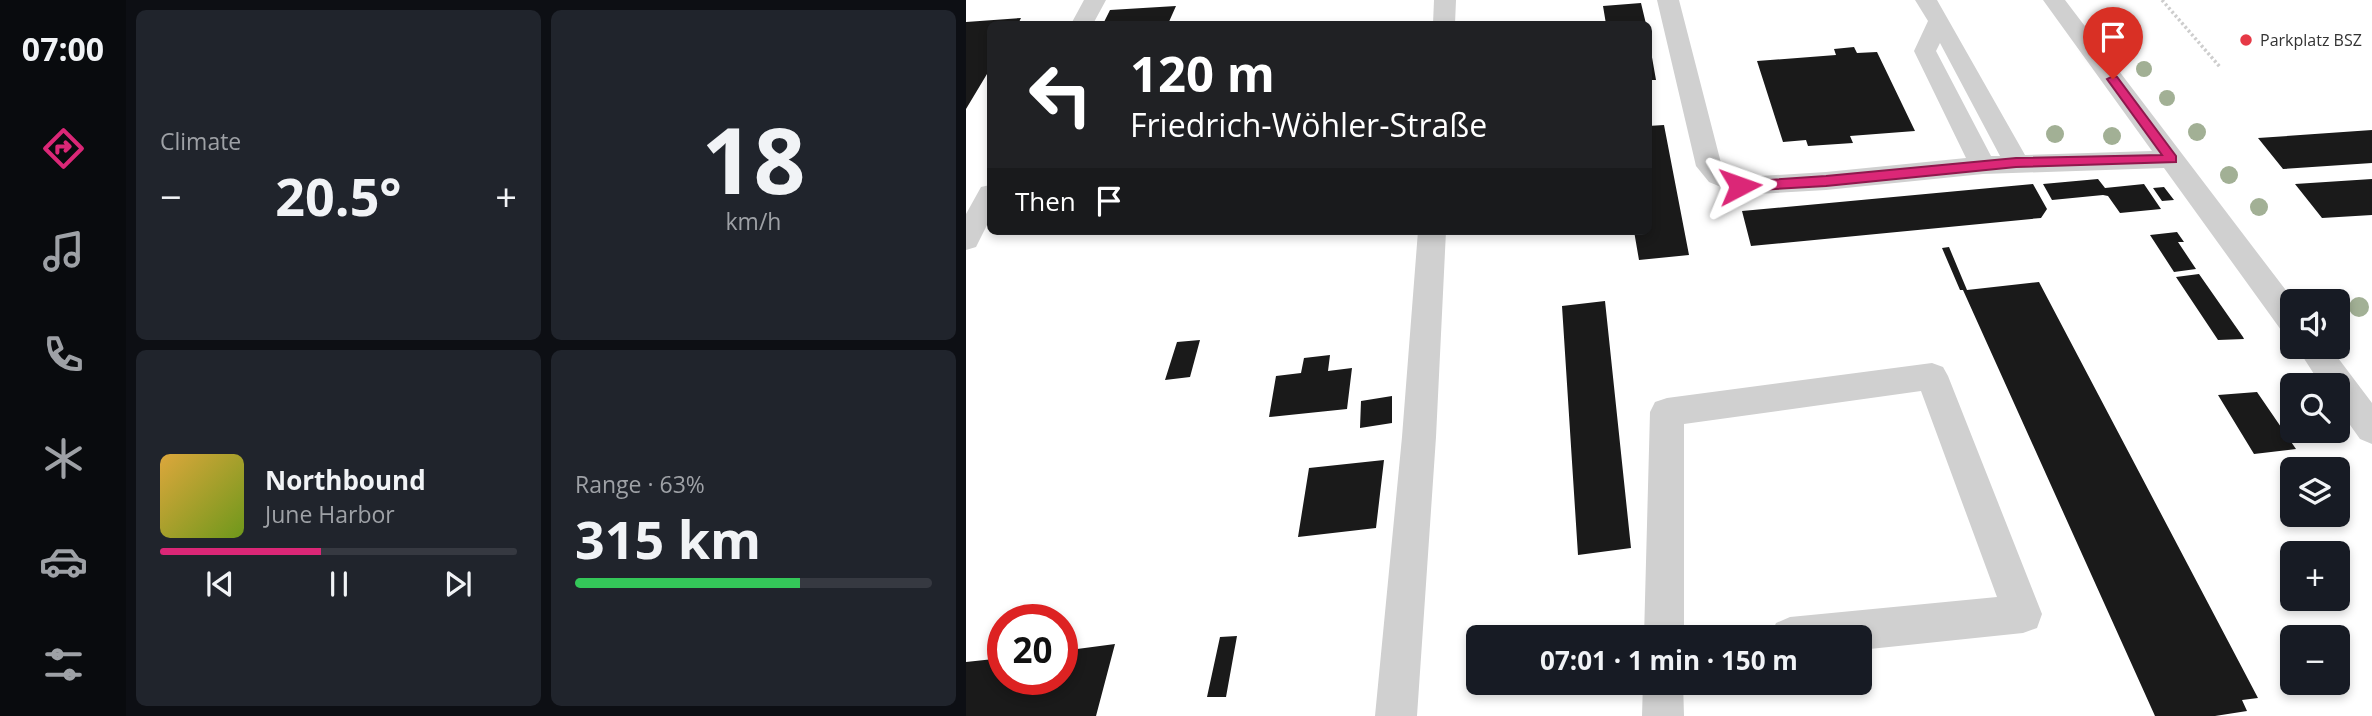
<!DOCTYPE html>
<meta charset="utf-8">
<style>
:root{--surface:#171b24;--page:#20242c;--text:#f1f3f6;--muted:#9ea1a6;--line:#363941;--accent:#db2777}
body{margin:0;font-family:"Open Sans",sans-serif;background:var(--page);color:var(--text);height:100vh;display:flex;flex-direction:column;font-size:26px;white-space:nowrap}
*{box-sizing:border-box;margin:0}
p{font-size:23px;color:var(--muted)}
.icon{flex:none;width:38px;height:38px;fill:none;stroke:currentColor;stroke-width:2;stroke-linecap:round;stroke-linejoin:round}
.map{position:relative;flex:1;overflow:hidden}
.sheet{display:flex;flex-direction:column;gap:10px;padding:10px;background:#0d0f14;width:840px}
.sheet>*{flex:none}
.banner{position:absolute;left:21px;top:21px;width:665px;height:214px;border-radius:10px;box-shadow:0 4px 10px #0003;background:#202124;color:#fff;overflow:hidden}
.buttons{position:absolute;left:1314px;top:289px;display:grid;gap:14px}
.buttons a{display:grid;place-items:center;width:70px;height:70px;border-radius:10px;background:var(--surface);box-shadow:0 4px 10px #0003;font-size:35px}
.speed{position:absolute;left:21px;top:604px;display:flex;gap:14px;font-size:35px;font-weight:700;text-align:center}
.speed>*{display:grid;place-content:center;width:91px;height:91px;border-radius:50%;background:var(--surface);box-shadow:0 4px 10px #0003;line-height:1}
.speed .limit{border:10px solid #d22;background:#fff;color:#111}
.pin{position:absolute;display:grid;place-items:center;width:60px;height:60px;color:#fff;margin:-72px -30px;border-radius:50% 50% 50% 0;rotate:-45deg;box-shadow:0 0 7px #0007}
.pin .icon{rotate:45deg}
.me{position:absolute;width:77px;margin:-38px;rotate:86deg;stroke-linejoin:round;filter:drop-shadow(0 0 5px #0008)}
.turn{display:flex;align-items:center;gap:24px;height:147px;padding:0 28px;font-size:32px}
.turn .icon{width:91px;height:91px;stroke-width:2.5}
.turn b{display:block;font-size:49px;line-height:60px}
.then{display:flex;align-items:center;height:66px;padding:0 28px;background:#0003;gap:14px;font-size:26px}
.big{font-size:52px;font-weight:700;line-height:1.1}
.sheet .widget{flex:1;display:flex;flex-direction:column;justify-content:center;gap:10px;min-width:0;padding:0 24px;border-radius:10px;background:var(--page)}
.sheet .dial{align-items:center;gap:0}
.dial b{font-size:91px;line-height:1}
.song{display:flex;align-items:center;gap:21px}
.cover{width:84px;height:84px;border-radius:10px;background:linear-gradient(135deg,hsl(40 70% 55%),hsl(80 70% 35%))}
.played{height:7px;border-radius:4px;background:linear-gradient(90deg,var(--accent) 45%,var(--line) 45%)}
.keys{display:flex;justify-content:space-around;direction:ltr}
.heat{display:flex;justify-content:space-between;align-items:center;font-size:38px;direction:ltr}
.charge{height:10px;border-radius:5px;background:linear-gradient(90deg,#34c759 63%,var(--line) 0)}
.sheet .tiles{flex:1;display:grid;gap:10px;grid-template-columns:repeat(2,1fr)}
.trip{position:absolute;left:500px;top:625px;width:406px;height:70px;border-radius:10px;background:var(--surface);box-shadow:0 4px 10px #0003;font-weight:700;line-height:70px;text-align:center}
main{display:flex;flex:1;min-height:0}
.dock{display:flex;flex-direction:column;width:126px;justify-content:space-around;align-items:center;background:#090b0e;color:var(--muted)}
.dock .icon{width:49px;height:49px}
.dock .current{color:var(--accent)}
.dock b{font-size:32px;color:var(--text)}
.map>svg:first-child{display:block}
</style>
<main>
<nav class="dock">
<b>07:00</b>
<svg class="icon current" aria-label="directions" viewBox="0 0 24 24"><path d="M12 3l9 9-9 9-9-9zM9 14v-3h6M13 9l2 2-2 2"/></svg>
<svg class="icon" aria-label="music" viewBox="0 0 24 24"><path d="M9 18V5l10-2v13"/><circle cx="6" cy="18" r="3"/><circle cx="16" cy="16" r="3"/></svg>
<svg class="icon" aria-label="phone" viewBox="0 0 24 24"><path d="M5 4h4l2 5-3 2q2 4 5 5l2-3 5 2v4C11 20 4 13 5 4z"/></svg>
<svg class="icon" aria-label="climate" viewBox="0 0 24 24"><path d="M12 3v18M4 7l16 10M4 17L20 7"/></svg>
<svg class="icon" aria-label="car" viewBox="0 0 24 24"><path d="M5 17H2v-5l4-1 3-4h7l3 4 3 1v5h-3M9 17h6M6 11h13"/><circle cx="7" cy="17" r="2"/><circle cx="17" cy="17" r="2"/></svg>
<svg class="icon" aria-label="filters" viewBox="0 0 24 24"><path d="M4 7h16M4 17h16"/><circle cx="9" cy="7" r="2"/><circle cx="15" cy="17" r="2"/></svg>
</nav>
<section class="sheet">
<div class="tiles">
<div class="widget"><p>Climate</p>
<div class="heat"><a>−</a><b class="big">20.5°</b><a>+</a></div>
</div>
<div class="widget dial"><b>18</b><p>km/h</p></div>
<div class="widget">
<div class="song"><i class="cover"></i><div><b>Northbound</b><p>June Harbor</p></div></div>
<div class="played"></div>
<div class="keys"><svg class="icon" aria-label="previous" viewBox="0 0 24 24"><path d="M18 5L8 12l10 7zM5 5v14"/></svg><svg class="icon" aria-label="pause" viewBox="0 0 24 24"><path d="M8 5v14M16 5v14"/></svg><svg class="icon" aria-label="next" viewBox="0 0 24 24"><path d="M6 5l10 7-10 7zM19 5v14"/></svg></div>
</div>
<div class="widget"><p>Range · 63%</p><b class="big">315 km</b><div class="charge"></div></div>
</div>
</section>
<div class="map">
<svg width="1406" height="716" viewBox="0 0 1406 716">
<rect width="100%" height="100%" fill="#fff"/>
<path fill="#1a1a1a" d="M675,3L680,24H640L637,6Z
M210,6L202,24H137L144,10Z
M55,18L52,24H24V69L0,109V22Z
M682,46H684L690,80H682Z
M888,47L891,53L911,52L949,131L884,136L887,143L842,146L840,140L817,142L791,61L870,55L868,49Z
M698,125L723,255L673,260L668,231H682V126Z
M1406,130V163L1317,169L1292,138Z
M1132,179L1139,188L1178,184L1195,209L1154,213L1142,196L1137,195L1086,200L1077,184Z
M1406,179V215L1356,218L1329,184Z
M1067,184L1081,209L1075,218L785,246L776,211Z
M1198,187L1208,200L1196,201L1187,188Z
M1211,232L1218,242H1212L1230,269L1208,272L1184,235Z
M983,247L1001,290L1073,282L1292,698L1276,700L1281,711L1249,716H1189L997,290H994L976,248Z
M1233,274L1277,337L1278,339L1252,340L1210,277Z
M639,301L665,548L612,555L596,306Z
M234,340L224,377L199,380L211,342Z
M364,355L362,371L386,368L381,409L303,417L310,376L335,373L338,358Z
M1291,392L1330,449L1288,454L1252,395Z
M426,396V423L394,428L395,401Z
M418,460L410,528L332,537L343,468Z
M271,636L260,697H241L254,637Z
M149,644L130,716H0V662L37,658V679H96V651Z"/>
<g fill="none" stroke-linecap="round" stroke-linejoin="round">
<path stroke="#cdcdcd" stroke-width="3.5" stroke-dasharray="2.5 2.5" stroke-linecap="butt" d="M1196,0L1254,67"/>
<path fill="#d0d0d0" fill-rule="evenodd" d="M118,0H140L127,24H105Z
M468,0H490L489,24H467Z
M691,0H713L755,163L761,170L777,177L860,172L1000,158L948,51L962,21L949,0H971L1059,155L1186,151L1077,0H1099L1328,301L1326,333L1315,330L1198,168L1017,174L860,190L774,195L743,182L730,166ZM974,43L1034,156H1025L970,51Z
M24,185V219L10,247L0,250V214L15,187Z
M452,231H480L470,437L451,716H409L436,437Z
M1330,346H1363L1406,403V444L1394,439L1372,408V385H1355Z
M966,363L977,367L982,376L1076,614L1071,628L1057,633L894,650V637H804L810,623L824,617L1031,597L955,391L718,424V637H678L684,412L689,402L701,398Z
M677,682H717L718,716H676Z"/>
</g>
<g fill="#a2b095">
<circle cx="1178" cy="69" r="8"/>
<circle cx="1201" cy="98" r="8"/>
<circle cx="1231" cy="132" r="9"/>
<circle cx="1089" cy="134" r="9"/>
<circle cx="1146" cy="136" r="9"/>
<circle cx="1263" cy="175" r="9"/>
<circle cx="1293" cy="207" r="9"/>
<circle cx="1393" cy="307" r="10"/>
</g>
<path fill="#db2777" stroke="#8e194d" stroke-width="2" d="M1147,76L1151,77L1210,156V162L1050,167L860,186L774,191L767,186L774,182L860,176L1050,158L1196,155L1141,79Z"/>
<circle fill="#e63946" stroke="#fff" stroke-width="2.5" cx="1280" cy="40" r="7"/>
<g text-anchor="middle" dominant-baseline="central" stroke-width="7" stroke-linejoin="round" paint-order="stroke">
<g font-size="16" fill="#333" stroke="#fff" text-anchor="start">
<text x="1294" y="40">Parkplatz BSZ</text>
</g>
</g>
</svg>
<div class="buttons">
<a><svg class="icon" aria-label="sound" viewBox="0 0 24 24"><path d="M4 9h4l5-4v14l-5-4H4zM17 9q2 3 0 6"/></svg></a>
<a><svg class="icon" aria-label="search" viewBox="0 0 24 24"><circle cx="10" cy="10" r="6"/><path d="M15 15l6 6"/></svg></a>
<a><svg class="icon" aria-label="layers" viewBox="0 0 24 24"><path d="M12 4l9 5-9 5-9-5zM3 14l9 5 9-5"/></svg></a>
<a>+</a>
<a>−</a>
</div>
<div class="speed"><div class="limit">20</div></div>
<div class="pin" style="left:1147px;top:79px;background:#d93025"><svg class="icon" aria-label="arrive" viewBox="0 0 24 24"><path d="M6 21V4h12l-3 4 3 4H6"/></svg></div>
<svg class="me" style="left:774px;top:186px" viewBox="-20 -20 40 40"><path d="M0-17L14 15 0 8-14 15z" fill="#db2777" stroke="#fff" stroke-width="4"/></svg>
<div class="trip">07:01 · 1 min · 150 m</div>
<div class="banner">
<div class="turn"><svg class="icon" aria-label="left" viewBox="0 0 24 24"><path d="M17 20v-9H6M10 6l-5 5 5 5"/></svg><div><b>120 m</b>Friedrich-Wöhler-Straße</div></div>
<div class="then">Then<svg class="icon" aria-label="arrive" viewBox="0 0 24 24"><path d="M6 21V4h12l-3 4 3 4H6"/></svg></div>
</div>
</div>
</main>
